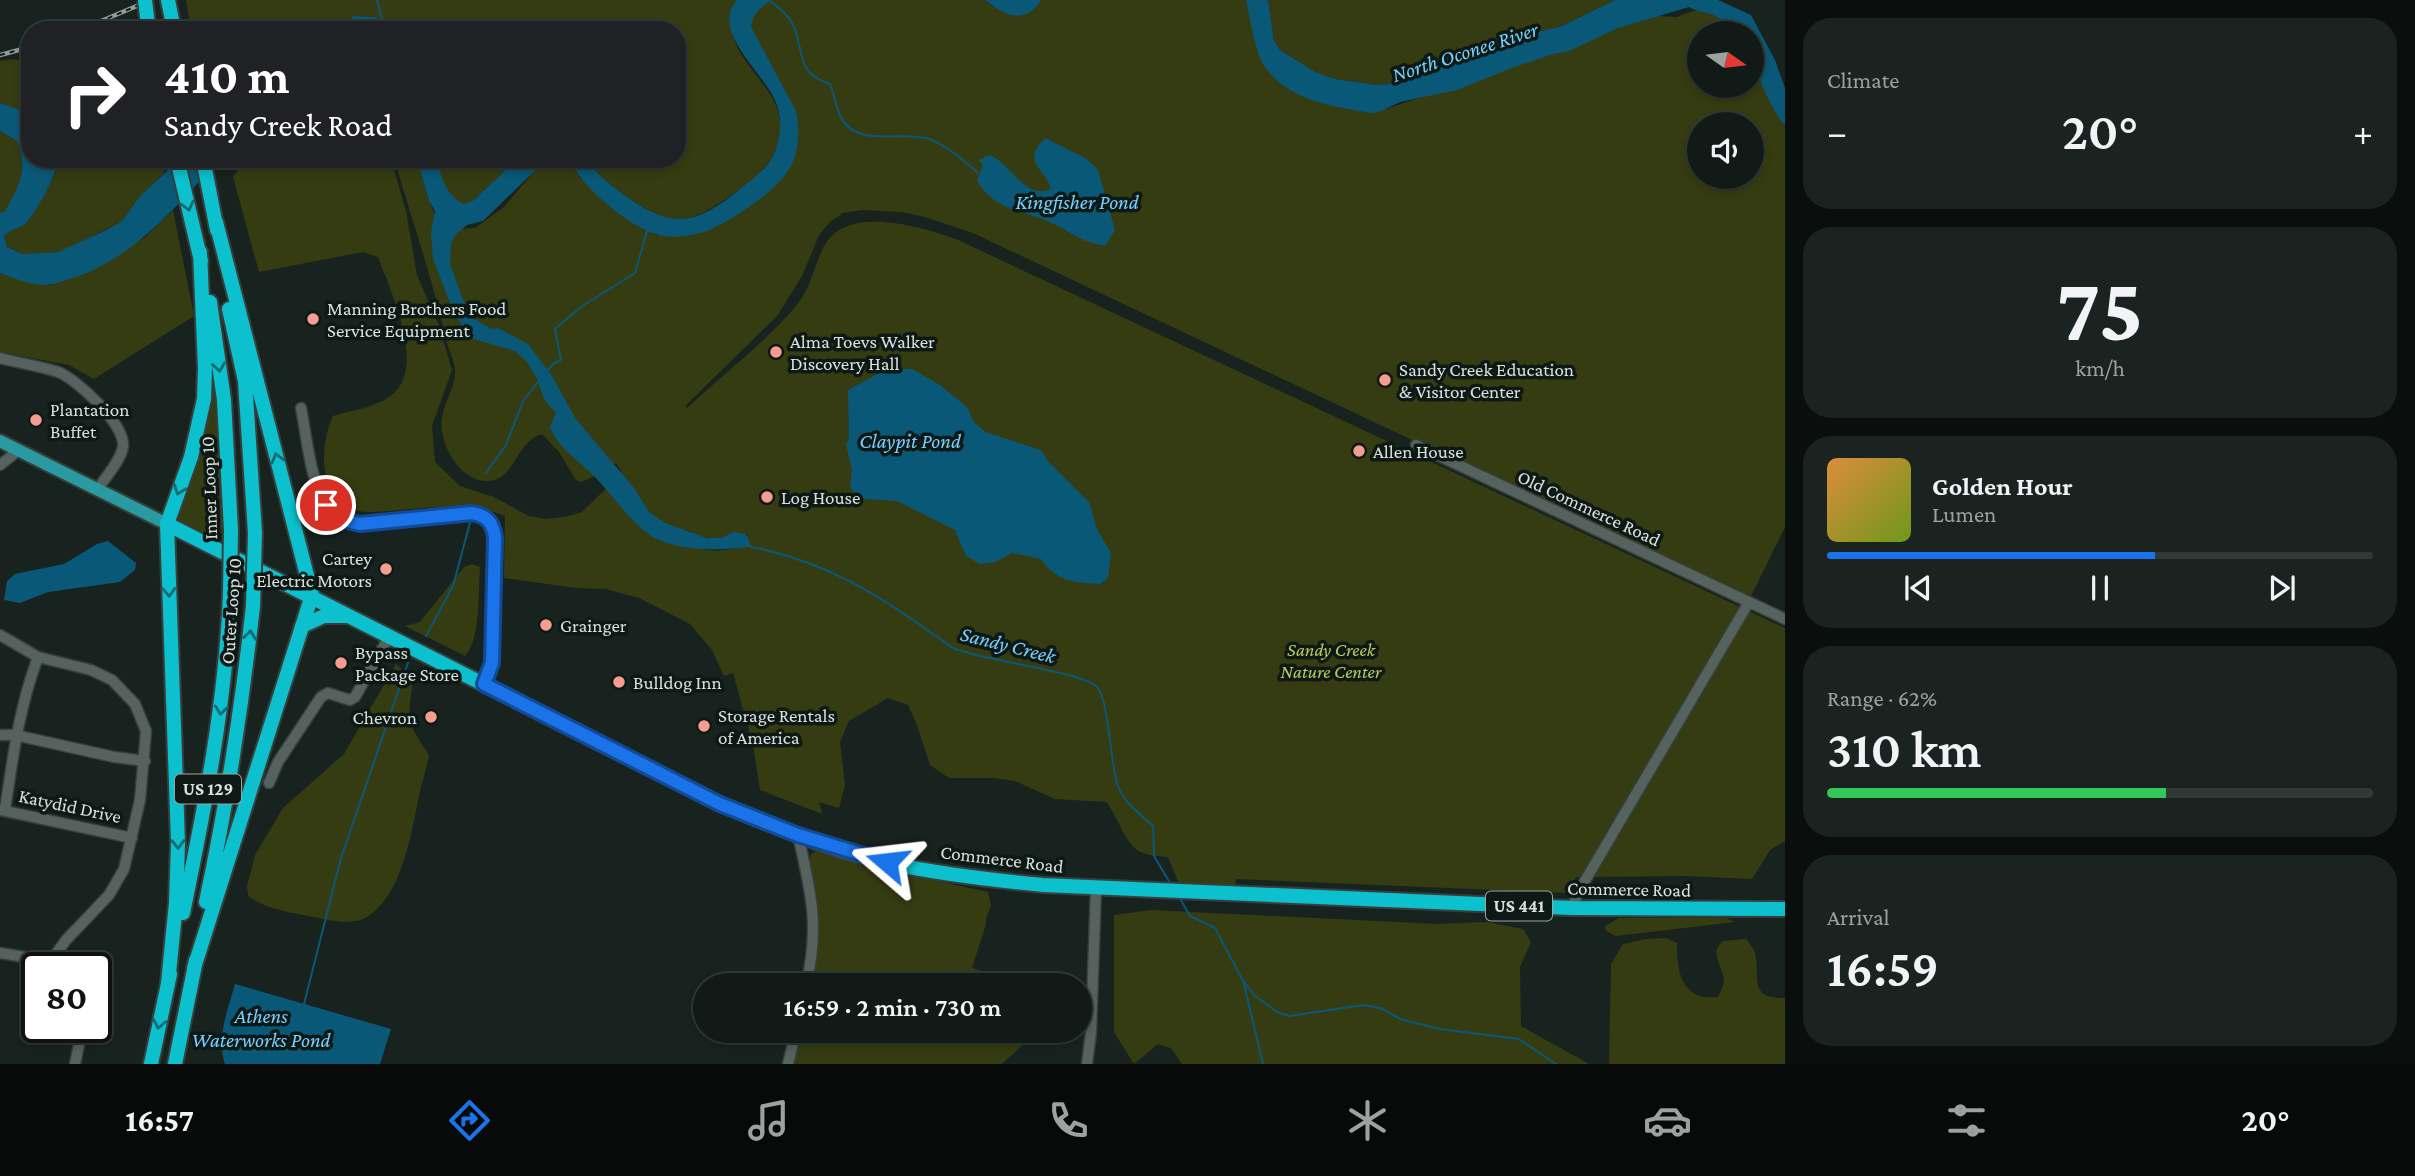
<!DOCTYPE html>
<meta charset="utf-8">
<style>
:root{--surface:#121a17;--page:#1b2320;--text:#f1f3f6;--muted:#9ca1a1;--line:#313836;--accent:#1a73e8}
body{margin:0;font-family:"Crimson Pro",serif;background:var(--page);color:var(--text);height:100vh;display:flex;flex-direction:column;font-size:26px;white-space:nowrap}
*{box-sizing:border-box;margin:0}
p{font-size:23px;color:var(--muted)}
.icon{flex:none;width:38px;height:38px;fill:none;stroke:currentColor;stroke-width:2;stroke-linecap:round;stroke-linejoin:round}
.map{position:relative;flex:1;overflow:hidden}
.side{display:flex;flex-direction:column;gap:18px;padding:18px;background:#0a0e0d;width:630px}
.side>*{flex:none}
.hud{position:absolute;left:21px;top:21px;width:665px;height:147px;border-radius:28px;box-shadow:0 4px 10px #0003,0 0 0 2px var(--line);background:#202124;color:#fff;overflow:hidden}
.needle{width:46px;rotate:104deg}
.buttons{position:absolute;left:1687px;top:21px;display:grid;gap:14px}
.buttons a{display:grid;place-items:center;width:77px;height:77px;border-radius:50%;background:var(--surface);box-shadow:0 4px 10px #0003,0 0 0 2px var(--line);font-size:35px}
.speed{position:absolute;left:21px;top:952px;display:flex;gap:14px;font-size:35px;font-weight:700;text-align:center}
.speed>*{display:grid;place-content:center;width:91px;height:91px;border-radius:50%;background:var(--surface);box-shadow:0 4px 10px #0003,0 0 0 2px var(--line);line-height:1}
.speed .limit{border:4px solid #111;border-radius:10px;background:#fff;color:#111}
.pin{position:absolute;display:grid;place-items:center;width:60px;height:60px;color:#fff;margin:-30px;border:4px solid #fff;border-radius:50%;box-shadow:0 2px 7px #0007}
.me{position:absolute;width:77px;margin:-38px;rotate:287deg;stroke-linejoin:round;filter:drop-shadow(0 0 5px #0008)}
.turn{display:flex;align-items:center;gap:24px;height:147px;padding:0 28px;font-size:32px}
.turn .icon{width:91px;height:91px;stroke-width:2.5}
.turn b{display:block;font-size:49px;line-height:60px}
.big{font-size:52px;font-weight:600;line-height:1.1}
.side .widget{flex:1;display:flex;flex-direction:column;justify-content:center;gap:10px;min-width:0;padding:0 24px;border-radius:28px;background:var(--page)}
.side .dial{align-items:center;gap:0}
.dial b{font-size:91px;line-height:1}
.song{display:flex;align-items:center;gap:21px}
.cover{width:84px;height:84px;border-radius:10px;background:linear-gradient(135deg,hsl(30 70% 55%),hsl(80 70% 35%))}
.played{height:7px;border-radius:4px;background:linear-gradient(90deg,var(--accent) 60%,var(--line) 60%)}
.keys{display:flex;justify-content:space-around;direction:ltr}
.heat{display:flex;justify-content:space-between;align-items:center;font-size:38px;direction:ltr}
.charge{height:10px;border-radius:5px;background:linear-gradient(90deg,#34c759 62%,var(--line) 0)}
.trip{position:absolute;left:693px;top:973px;width:399px;height:70px;border-radius:35px;background:var(--surface);box-shadow:0 4px 10px #0003,0 0 0 2px var(--line);font-weight:600;line-height:70px;text-align:center}
.menu{display:flex;height:112px;justify-content:space-around;align-items:center;background:#070a09;color:var(--muted)}
.menu .icon{width:49px;height:49px}
.menu .on{color:var(--accent)}
.menu b{font-size:32px;color:var(--text)}
main{display:flex;flex:1;min-height:0}
.map>svg:first-child{display:block}
</style>
<main>
<div class="map">
<svg width="1785" height="1064" viewBox="0 0 1785 1064">
<rect width="100%" height="100%" fill="#18231f"/>
<path fill="#363c11" fill-rule="evenodd" d="M186,0H737L734,4C733,13 730,27 733,36C744,73 785,92 780,135C776,159 762,172 744,186C699,218 681,234 630,199C613,187 599,177 587,159H677V30H388L376,17L354,16L332,30H191Z
M746,0H985L993,6L1036,0H1246L1255,36L1368,111L1386,109L1425,96L1621,22L1656,16L1677,17L1693,11L1707,10L1729,22L1736,33H1699V86H1752V55L1785,113V527L1751,596L1480,472L973,233L925,217L902,212L863,210L843,213L830,222L819,235L802,276L777,316L685,406L687,408C723,374 764,344 796,306C812,287 814,263 826,243C850,205 922,227 956,239L1785,628V841L1770,850L1752,879L1686,876L1576,877L1567,893L1236,879L1235,887L1179,884L1168,857C1161,856 1153,856 1146,854C1125,849 1119,817 1106,802L1055,799L1015,781L994,778H949L930,765L917,725L908,705L888,698L849,721L840,742L845,785L839,808L819,802L822,814L760,790L753,745L733,673L724,676L712,650L690,624L639,598L606,589L576,588L504,578L505,516C466,499 416,510 374,512C364,512 351,512 343,504C318,485 321,442 333,416C353,410 382,407 397,390C423,360 390,289 378,257L363,252L259,272L233,177L246,159H391L406,211L417,275L439,326L452,370L432,426L435,462L460,486L494,497L529,516L545,519L565,517L582,512L622,473L616,463L603,473L581,482L576,480L559,452L542,434C514,443 516,480 488,481C465,482 447,456 443,436C436,408 457,391 455,369C454,359 448,349 446,339C432,278 412,219 394,159H417L429,201L442,230L475,228L504,207L543,161L566,159L582,179L644,229L657,235L726,221L763,195L795,154L798,129L752,40ZM1699,124H1752V177H1699ZM687,530C698,536 709,539 720,538C730,536 738,531 748,535L733,549L716,551L691,547Z
M1268,0H1615L1562,26L1460,50L1442,57L1391,84L1377,85L1335,79L1314,72L1280,50L1274,41Z
M14,59L27,64L30,72V129L18,109L0,103V61Z
M0,131L17,141C29,169 19,187 5,211L0,213Z
M51,159H161L164,173L140,196L122,221L77,244L58,252L38,254H22L7,247L4,236C10,229 21,228 27,222C32,217 56,176 56,169C55,167 52,161 51,159Z
M430,159H517L474,200L464,204L450,215Z
M173,210L194,316L94,379L69,365L0,352V273L14,278L49,285L69,279L144,238Z
M211,383H215L220,419L224,528L217,540L178,521L177,515Z
M472,564L480,567C478,590 481,640 465,656L405,626L420,622L464,567Z
M396,664L413,679C408,721 405,719 429,755C427,767 423,779 420,791C412,829 403,895 367,917C351,927 325,919 309,916C288,912 265,909 248,896L247,886L255,855L283,808L344,754Z
M818,850L901,873L988,892L991,906L986,918V924L972,968L1028,985H811C814,966 819,945 818,925C818,902 806,876 811,854Z
M1151,910L1437,924L1487,922L1523,929L1531,942L1520,967L1521,1026L1589,1064H1182L1171,1048L1158,1044L1134,1064L1114,1032V915Z
M1619,918H1726L1735,922L1616,936L1606,931L1605,926Z
M1666,938L1677,943C1677,972 1681,1001 1718,997C1721,991 1724,986 1724,980C1723,964 1708,954 1723,941L1746,939C1749,943 1754,949 1755,953C1761,977 1747,999 1785,998V1064H1609L1611,964L1623,944L1646,939Z
M800,1031H1032L1029,1039L1002,1064H792Z"/>
<path fill="#0a5878" d="M737,0H771C760,8 753,13 751,27L796,111C800,127 799,149 792,164C782,188 733,220 709,230C694,236 671,239 656,234C634,228 601,201 586,184C579,176 574,167 566,159H587C599,177 613,187 630,199C676,231 699,222 740,189C756,176 772,166 777,145C782,129 781,113 774,98C762,72 710,30 737,0Z
M985,0H1041C1025,26 1004,15 985,0Z
M1246,0H1268L1274,41L1280,50L1315,72L1335,79L1377,85L1391,84L1442,57L1460,50L1562,26L1615,0H1718L1751,15L1775,60L1785,88V125C1773,113 1755,72 1752,55C1750,49 1752,40 1752,33C1727,33 1730,22 1711,14C1703,11 1696,12 1689,7L1618,28L1569,51L1553,54L1509,69L1457,90L1400,102L1379,112L1371,113C1334,107 1289,101 1265,67C1255,53 1250,17 1246,0Z
M354,16L376,17L388,30H332Z
M0,103L18,109L30,129V159H51L56,168C53,181 36,212 27,222C22,228 10,229 4,236L7,247L22,254L58,252L106,230L122,221L140,196L180,159H220C178,204 138,254 79,276C66,280 55,285 42,285C28,284 13,278 0,273V213L5,211C19,186 29,169 17,141L0,131Z
M1045,138L1087,159L1098,170L1115,230L1105,246C1085,243 1073,234 1056,225C1025,209 998,214 977,181L983,165L979,160L990,155C1011,164 1026,201 1051,189C1046,168 1020,164 1045,138Z
M417,159H436C441,177 447,197 464,204L474,200L517,159H547L483,221L467,225L457,233L451,243L450,264L465,305L473,318L479,322L492,329L498,328L528,344L552,376L575,418L634,488L649,512L665,523L707,538H721L734,532L746,534L751,546C720,552 668,552 643,530C624,513 610,492 592,474C577,459 558,448 550,427L556,413L544,399L537,379L527,362L515,351L471,338L454,313L433,259L431,233L435,211L429,201Z
M898,369H912L940,385L968,408L973,421L985,432L1041,450L1048,461L1089,502L1097,529L1111,553L1108,578L1100,584C1076,583 1055,581 1041,559L1012,553L995,562L980,564L966,556L955,530L897,501L865,499L853,491L850,486L852,470L846,444L849,439L848,390L883,371Z
M108,541L136,563L135,570L120,582L48,592L20,603L4,600L7,581L15,574L64,564L97,544Z
M235,984L391,1029L380,1064H225C216,1038 228,1009 235,984Z"/>
<g fill="none" stroke-linecap="round" stroke-linejoin="round">
<path stroke="#0a5878" stroke-width="2" d="M377,0L385,30
M769,0C777,7 787,13 792,23C806,50 793,72 830,84C834,94 836,106 840,115C854,149 902,130 929,139C948,146 963,160 978,173
M548,370L554,363L561,360L555,329L582,306L635,273L647,231
M486,473L506,445L523,401L538,382
M747,546C833,562 883,599 953,648C983,661 1081,671 1097,687C1109,698 1110,766 1118,786C1124,803 1140,814 1153,826L1154,856L1170,883
M426,636L453,586L471,519
M1179,897L1190,916L1215,928L1242,979L1254,995L1277,1012L1289,1016L1364,1005L1380,1008L1403,1020L1440,1029L1519,1039L1556,1064
M1243,980L1263,1064
M304,1004L341,858L408,663"/>
<g stroke="#363f3c" stroke-width="13">
<path id="minor" d="M0,358C19,363 40,366 58,372C77,379 126,425 123,447C120,462 106,476 98,489
M301,408C307,437 311,495 334,515C341,521 351,522 360,524L473,513C488,516 493,523 495,538C494,578 499,648 484,684
M1416,445L1785,619
M0,465L19,450
M0,635L38,657L91,670L112,680L135,704L146,731L140,800L124,869L109,895L66,940L46,968
M0,735H15L114,757L145,761
M269,783L278,762L321,697L328,693L350,700L355,697L389,637
M0,810L132,838
M5,810C13,756 19,708 38,657
M798,835C811,892 820,927 806,985
M1572,908L1579,891L1749,602
M0,953L24,957L45,968
M96,1007L106,1003
M75,1064L80,1040L79,1027
M788,1064L796,1031
M1087,1064L1091,1032L1096,888"/>
</g>
<g stroke="#363f3c" stroke-width="16">
<path id="major" d="M0,441L167,524"/>
</g>
<g stroke="#363f3c" stroke-width="18">
<path id="highway" d="M168,0L174,30
M177,159L201,261
M203,159L217,230
M210,302L224,400L231,530
M229,309L245,381L255,533
M167,524L720,804C775,826 830,850 888,863C939,874 991,880 1043,885L1572,908L1785,909
M302,626L324,616H347
M206,902C227,803 242,706 253,606
M183,913C205,806 226,702 230,593
M194,968L312,595L216,222
M168,983L176,903L178,843L167,524L191,457L204,399L205,368L200,252
M151,1064L170,974
M175,1064L196,960"/>
</g>
<use href="#minor" stroke="#55625e" stroke-width="10"/>
<use href="#major" stroke="#2a9aa1" stroke-width="12"/>
<use href="#highway" stroke="#0dc0cd" stroke-width="14"/>
<g stroke="#919a97" stroke-width="4.5">
<path id="rail" d="M80,30L151,0
M0,55L30,47"/>
</g>
<use href="#rail" stroke="#0e1916" stroke-width="2" stroke-dasharray="5" stroke-linecap="butt"/>
<g stroke="#363f3c" stroke-width="18" stroke-linecap="butt">
<path id="highway-bridge" d="M145,0L148,25
M230,593L231,530
M253,606L255,533"/>
</g>
<use href="#highway-bridge" stroke="#0dc0cd" stroke-width="14"/>
</g>
<defs><path id="oneway-chevron" d="M-2-3.5L2.5 0L-2 3.5" fill="none" stroke-width="1.6" stroke-linecap="round" stroke-linejoin="round" transform="scale(1.75)"/></defs>
<g stroke="#0e6c72">
<use href="#oneway-chevron" transform="translate(188 206) rotate(76)"/>
<use href="#oneway-chevron" transform="translate(219 367) rotate(82)"/>
<use href="#oneway-chevron" transform="translate(277 458) rotate(-105)"/>
<use href="#oneway-chevron" transform="translate(179 490) rotate(110)"/>
<use href="#oneway-chevron" transform="translate(169 592) rotate(88)"/>
<use href="#oneway-chevron" transform="translate(250 635) rotate(-83)"/>
<use href="#oneway-chevron" transform="translate(221 710) rotate(96)"/>
<use href="#oneway-chevron" transform="translate(178 844) rotate(89)"/>
<use href="#oneway-chevron" transform="translate(159 1024) rotate(101)"/>
</g>
<g fill="none" stroke-linecap="round" stroke-linejoin="round">
<g stroke="#114b97" stroke-width="18">
<path id="route" d="M326,505C336,518 345,521 360,524L472,513C488,516 493,523 495,538L492,663L484,684L720,804L798,835L887,862"/>
</g>
<use href="#route" stroke="#1a73e8" stroke-width="12"/>
</g>
<g fill="#f59d8f" stroke="#0e1916" stroke-width="2.5">
<circle cx="313" cy="319" r="7"/>
<circle cx="776" cy="352" r="7"/>
<circle cx="1385" cy="380" r="7"/>
<circle cx="36" cy="420" r="7"/>
<circle cx="1359" cy="451" r="7"/>
<circle cx="767" cy="497" r="7"/>
<circle cx="386" cy="569" r="7"/>
<circle cx="546" cy="625" r="7"/>
<circle cx="341" cy="663" r="7"/>
<circle cx="619" cy="682" r="7"/>
<circle cx="431" cy="717" r="7"/>
<circle cx="704" cy="726" r="7"/>
</g>
<g text-anchor="middle" dominant-baseline="central" stroke-width="7" stroke-linejoin="round" paint-order="stroke">
<g fill="#0e1916" stroke="#9ca5a2" stroke-width="2">
<rect x="175" y="774.5" width="66" height="29" rx="5"/>
<rect x="1486" y="891.5" width="66" height="29" rx="5"/>
</g>
<g font-size="18" font-weight="bold" fill="#d9e1de">
<text x="208" y="789">US 129</text>
<text x="1519" y="906">US 441</text>
</g>
<g font-size="19" fill="#d9e1de" stroke="#0e1916" text-anchor="start">
<text x="327" y="308">Manning Brothers Food<tspan x="327" dy="22">Service Equipment</tspan></text>
<text x="790" y="341">Alma Toevs Walker<tspan x="790" dy="22">Discovery Hall</tspan></text>
<text x="1399" y="369">Sandy Creek Education<tspan x="1399" dy="22">&amp; Visitor Center</tspan></text>
<text x="50" y="409">Plantation<tspan x="50" dy="22">Buffet</tspan></text>
<text x="1373" y="451">Allen House</text>
<text x="781" y="497">Log House</text>
<text x="372" y="558" text-anchor="end">Cartey<tspan x="372" dy="22">Electric Motors</tspan></text>
<text x="560" y="625">Grainger</text>
<text x="355" y="652">Bypass<tspan x="355" dy="22">Package Store</tspan></text>
<text x="633" y="682">Bulldog Inn</text>
<text x="718" y="715">Storage Rentals<tspan x="718" dy="22">of America</tspan></text>
<text x="417" y="717" text-anchor="end">Chevron</text>
</g>
<g font-size="19" fill="#d9e1de" stroke="#0e1916">
<text transform="translate(209 488) rotate(-92)">Inner Loop 10</text>
<text transform="translate(1589 508) rotate(25)">Old Commerce Road</text>
<text transform="translate(231 611) rotate(-86)">Outer Loop 10</text>
<text transform="translate(70 806) rotate(12)">Katydid Drive</text>
<text transform="translate(1002 859) rotate(7)">Commerce Road</text>
<text transform="translate(1629 889) rotate(1)">Commerce Road</text>
</g>
<g font-size="19" font-style="italic" fill="#bbcb5d" stroke="#0e1916">
<text x="1331" y="649">Sandy Creek<tspan x="1331" dy="22">Nature Center</tspan></text>
</g>
<g font-size="21" font-style="italic" fill="#75d0ff" stroke="#0e1916">
<text transform="translate(1465 52) rotate(-18)">North Oconee River</text>
<text x="1077" y="202">Kingfisher Pond</text>
<text x="910" y="441">Claypit Pond</text>
<text transform="translate(1008 645) rotate(14)">Sandy Creek</text>
<text x="261" y="1016">Athens<tspan x="261" dy="24">Waterworks Pond</tspan></text>
</g>
</g>
</svg>
<div class="buttons">
<a><svg class="needle" viewBox="-14 -14 28 28"><path d="M0-13l5 13h-10z" fill="#e53935"/><path d="M0 13l5-13h-10z" fill="#9ca1a1"/></svg></a>
<a><svg class="icon" aria-label="sound" viewBox="0 0 24 24"><path d="M4 9h4l5-4v14l-5-4H4zM17 9q2 3 0 6"/></svg></a>
</div>
<div class="speed"><div class="limit">80</div></div>
<div class="pin" style="left:326px;top:505px;background:#d93025"><svg class="icon" aria-label="arrive" viewBox="0 0 24 24"><path d="M6 21V4h12l-3 4 3 4H6"/></svg></div>
<svg class="me" style="left:887px;top:862px" viewBox="-20 -20 40 40"><path d="M0-17L14 15 0 8-14 15z" fill="#1a73e8" stroke="#fff" stroke-width="4"/></svg>
<div class="trip">16:59 · 2 min · 730 m</div>
<div class="hud">
<div class="turn"><svg class="icon" aria-label="right" viewBox="0 0 24 24"><path d="M7 20v-9h11M14 6l5 5-5 5"/></svg><div><b>410 m</b>Sandy Creek Road</div></div>
</div>
</div>
<section class="side">
<div class="widget"><p>Climate</p>
<div class="heat"><a>−</a><b class="big">20°</b><a>+</a></div>
</div>
<div class="widget dial"><b>75</b><p>km/h</p></div>
<div class="widget">
<div class="song"><i class="cover"></i><div><b>Golden Hour</b><p>Lumen</p></div></div>
<div class="played"></div>
<div class="keys"><svg class="icon" aria-label="previous" viewBox="0 0 24 24"><path d="M18 5L8 12l10 7zM5 5v14"/></svg><svg class="icon" aria-label="pause" viewBox="0 0 24 24"><path d="M8 5v14M16 5v14"/></svg><svg class="icon" aria-label="next" viewBox="0 0 24 24"><path d="M6 5l10 7-10 7zM19 5v14"/></svg></div>
</div>
<div class="widget"><p>Range · 62%</p><b class="big">310 km</b><div class="charge"></div></div>
<div class="widget"><p>Arrival</p><b class="big">16:59</b></div>
</section>
</main>
<nav class="menu">
<b>16:57</b>
<svg class="icon on" aria-label="directions" viewBox="0 0 24 24"><path d="M12 3l9 9-9 9-9-9zM9 14v-3h6M13 9l2 2-2 2"/></svg>
<svg class="icon" aria-label="music" viewBox="0 0 24 24"><path d="M9 18V5l10-2v13"/><circle cx="6" cy="18" r="3"/><circle cx="16" cy="16" r="3"/></svg>
<svg class="icon" aria-label="phone" viewBox="0 0 24 24"><path d="M5 4h4l2 5-3 2q2 4 5 5l2-3 5 2v4C11 20 4 13 5 4z"/></svg>
<svg class="icon" aria-label="climate" viewBox="0 0 24 24"><path d="M12 3v18M4 7l16 10M4 17L20 7"/></svg>
<svg class="icon" aria-label="car" viewBox="0 0 24 24"><path d="M5 17H2v-5l4-1 3-4h7l3 4 3 1v5h-3M9 17h6M6 11h13"/><circle cx="7" cy="17" r="2"/><circle cx="17" cy="17" r="2"/></svg>
<svg class="icon" aria-label="filters" viewBox="0 0 24 24"><path d="M4 7h16M4 17h16"/><circle cx="9" cy="7" r="2"/><circle cx="15" cy="17" r="2"/></svg>
<b>20°</b>
</nav>
